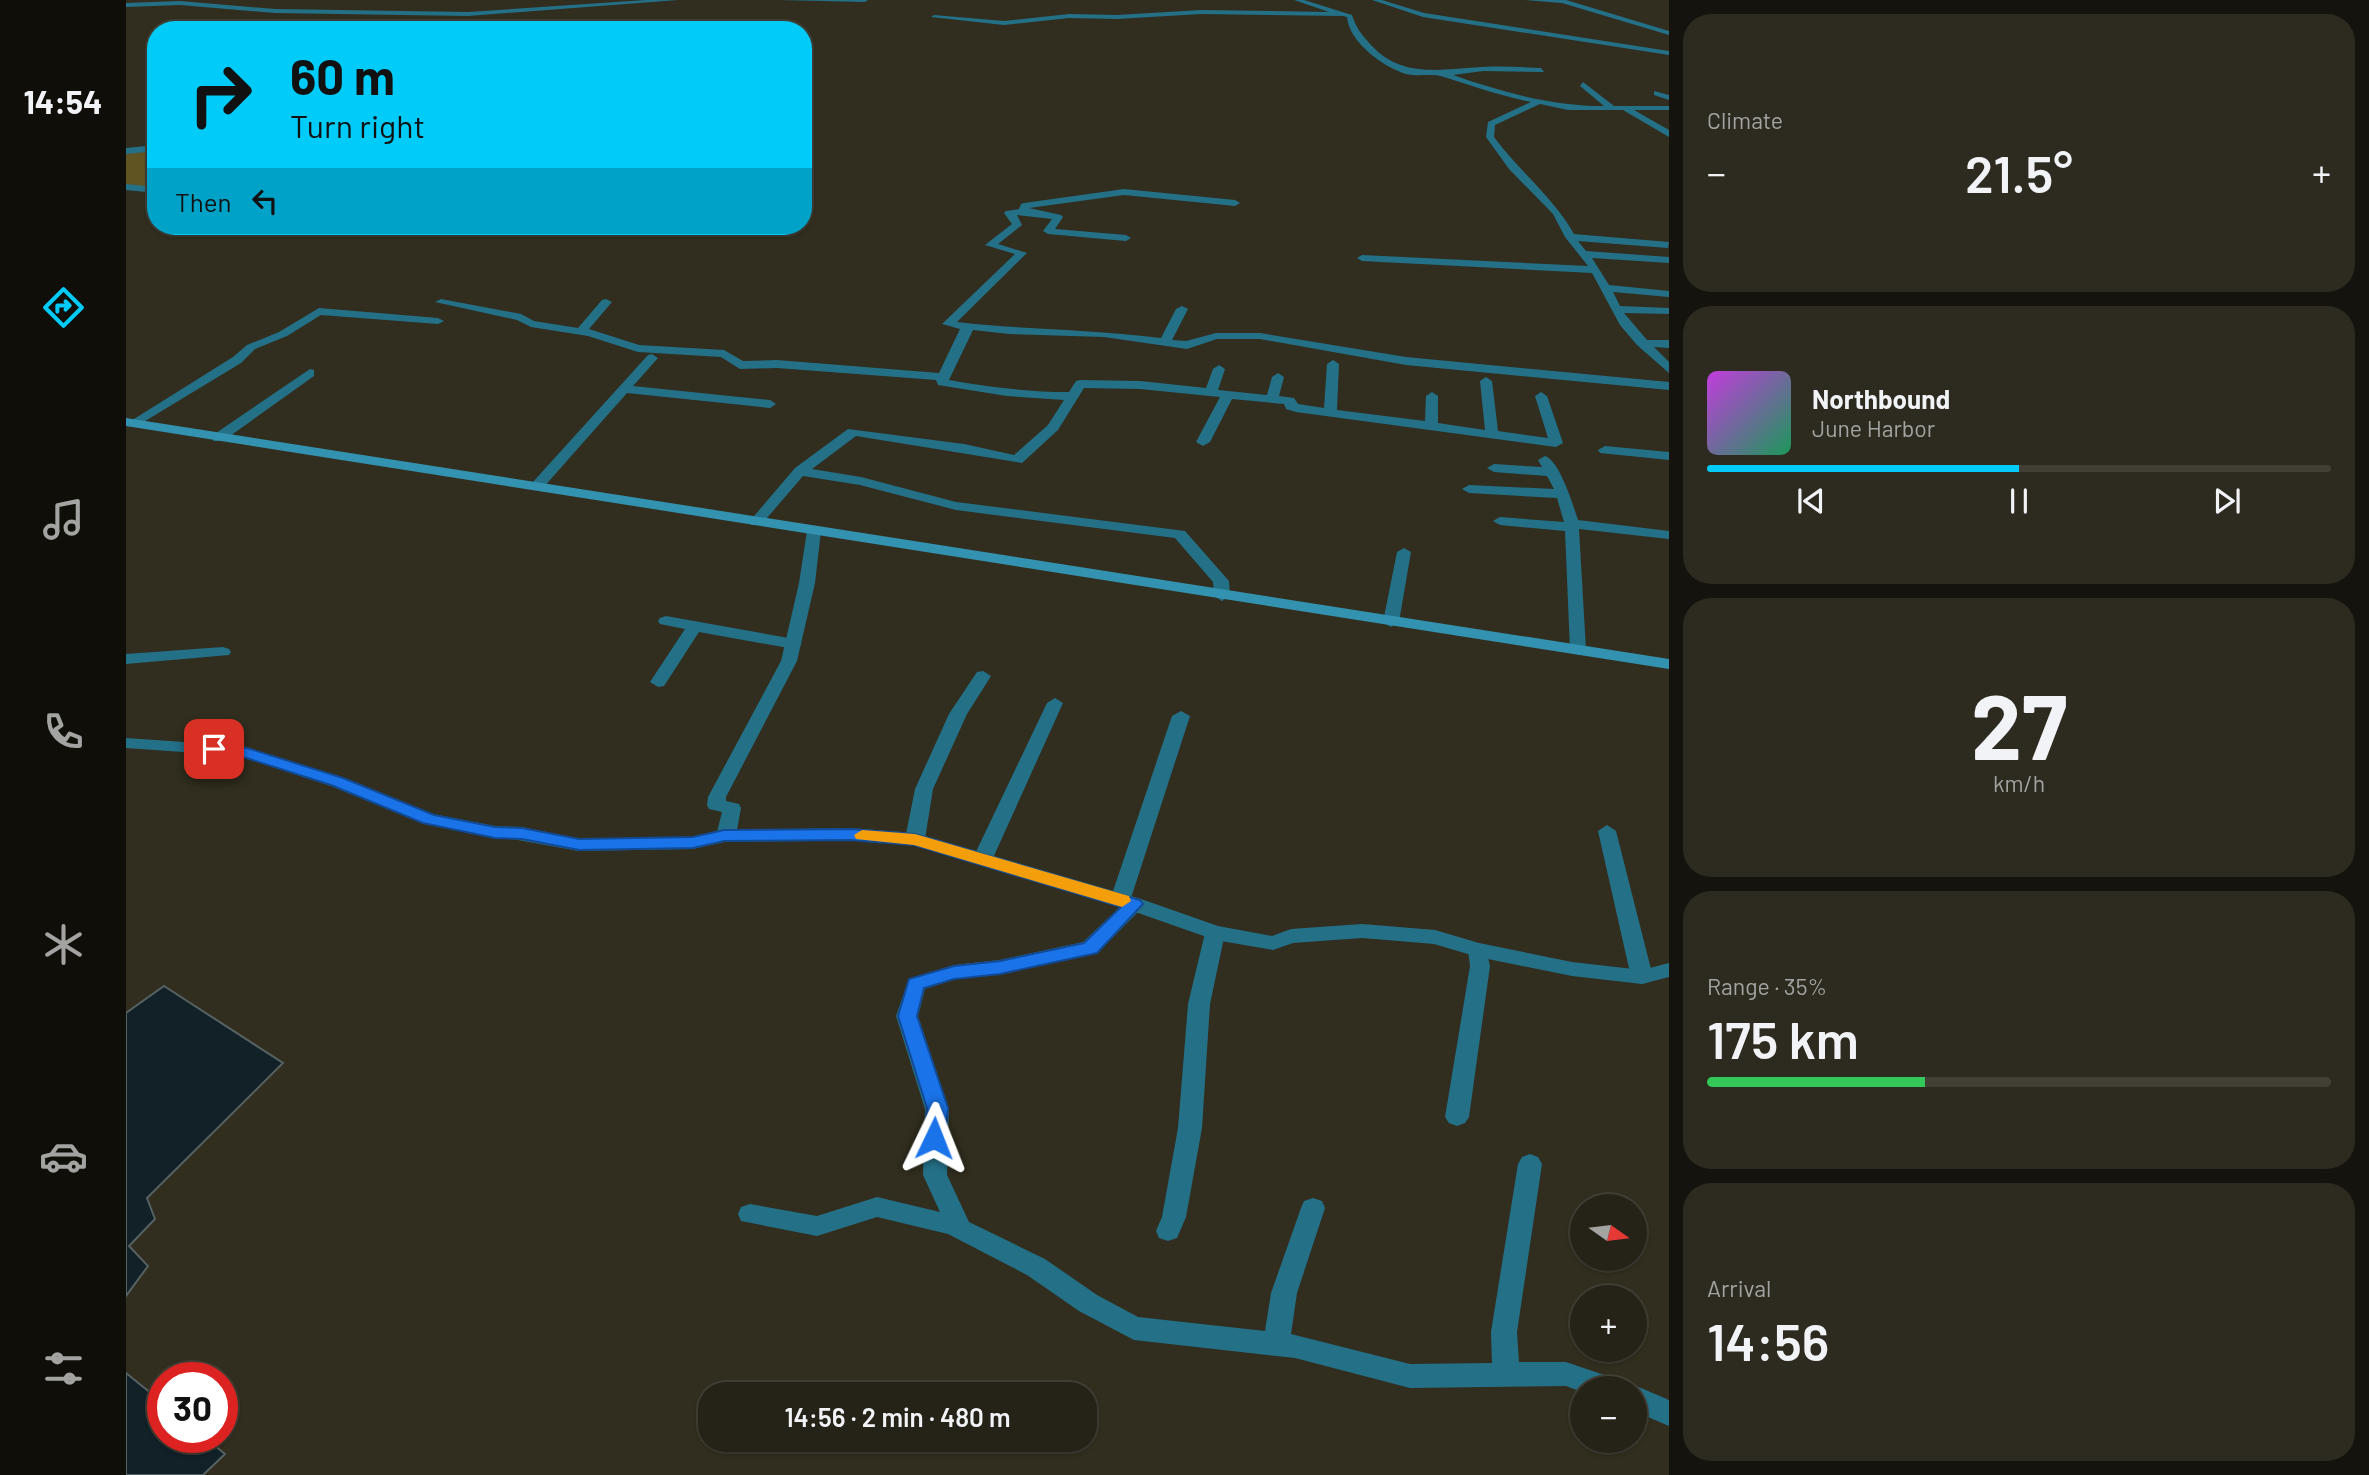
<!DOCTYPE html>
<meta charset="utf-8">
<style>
:root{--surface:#252217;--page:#2d2a20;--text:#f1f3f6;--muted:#a3a4a1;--line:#423f36;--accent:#01cbf9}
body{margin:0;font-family:Barlow,sans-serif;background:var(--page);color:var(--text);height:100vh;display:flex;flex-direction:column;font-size:26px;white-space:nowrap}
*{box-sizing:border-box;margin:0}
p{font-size:23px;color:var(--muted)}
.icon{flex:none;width:38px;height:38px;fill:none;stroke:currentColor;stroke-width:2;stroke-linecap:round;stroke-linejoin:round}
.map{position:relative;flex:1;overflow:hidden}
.side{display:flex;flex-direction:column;gap:14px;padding:14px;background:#14130d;width:700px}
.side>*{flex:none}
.top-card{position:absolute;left:21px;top:21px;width:665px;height:214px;border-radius:28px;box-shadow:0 2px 5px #0004,0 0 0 2px var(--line);background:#01cbf9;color:#111;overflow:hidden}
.needle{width:46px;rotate:104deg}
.buttons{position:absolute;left:1444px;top:1194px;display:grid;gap:14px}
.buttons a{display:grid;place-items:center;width:77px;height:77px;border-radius:50%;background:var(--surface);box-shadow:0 2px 5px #0004,0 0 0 2px var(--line);font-size:35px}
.speed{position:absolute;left:21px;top:1362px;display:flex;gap:14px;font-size:35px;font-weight:700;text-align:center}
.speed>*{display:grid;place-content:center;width:91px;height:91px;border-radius:50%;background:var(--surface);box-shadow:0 2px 5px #0004,0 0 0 2px var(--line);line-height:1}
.speed .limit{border:10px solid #d22;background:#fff;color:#111}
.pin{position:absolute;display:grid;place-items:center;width:60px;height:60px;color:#fff;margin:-30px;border-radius:14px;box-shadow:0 4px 10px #0006}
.me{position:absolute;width:77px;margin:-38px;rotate:2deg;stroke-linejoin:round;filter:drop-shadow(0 0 5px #0008)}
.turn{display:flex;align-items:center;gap:24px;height:147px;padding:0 28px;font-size:32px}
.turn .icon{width:91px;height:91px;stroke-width:2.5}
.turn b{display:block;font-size:49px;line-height:60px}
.then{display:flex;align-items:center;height:66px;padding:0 28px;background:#0003;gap:14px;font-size:26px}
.big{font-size:52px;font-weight:600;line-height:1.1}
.side .widget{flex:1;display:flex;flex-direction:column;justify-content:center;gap:10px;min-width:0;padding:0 24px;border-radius:28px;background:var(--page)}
.side .dial{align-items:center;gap:0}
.dial b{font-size:91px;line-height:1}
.song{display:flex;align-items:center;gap:21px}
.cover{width:84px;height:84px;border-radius:10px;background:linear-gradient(135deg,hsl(290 70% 55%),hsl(150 70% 35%))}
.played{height:7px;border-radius:4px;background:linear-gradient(90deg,var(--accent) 50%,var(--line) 50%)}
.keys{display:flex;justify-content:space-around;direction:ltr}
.heat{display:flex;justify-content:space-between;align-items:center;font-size:38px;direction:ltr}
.charge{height:10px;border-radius:5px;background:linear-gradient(90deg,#34c759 35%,var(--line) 0)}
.trip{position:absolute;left:572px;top:1382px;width:399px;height:70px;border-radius:28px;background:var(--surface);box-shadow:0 2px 5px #0004,0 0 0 2px var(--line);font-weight:600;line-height:70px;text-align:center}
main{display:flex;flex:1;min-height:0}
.tabs{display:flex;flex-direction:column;width:126px;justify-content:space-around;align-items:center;background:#0f0e09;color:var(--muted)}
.tabs .icon{width:49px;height:49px}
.tabs .selected{color:var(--accent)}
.tabs b{font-size:32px;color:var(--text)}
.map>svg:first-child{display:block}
</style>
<main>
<nav class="tabs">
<b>14:54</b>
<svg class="icon selected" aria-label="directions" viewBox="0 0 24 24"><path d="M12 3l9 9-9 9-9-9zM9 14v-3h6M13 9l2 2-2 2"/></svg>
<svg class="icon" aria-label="music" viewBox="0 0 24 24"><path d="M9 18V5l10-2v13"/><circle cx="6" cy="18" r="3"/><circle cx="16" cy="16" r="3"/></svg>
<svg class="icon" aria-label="phone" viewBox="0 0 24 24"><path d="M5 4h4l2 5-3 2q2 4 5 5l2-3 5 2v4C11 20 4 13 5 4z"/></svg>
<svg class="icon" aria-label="climate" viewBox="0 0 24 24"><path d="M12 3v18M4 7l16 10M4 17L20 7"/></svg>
<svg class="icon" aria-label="car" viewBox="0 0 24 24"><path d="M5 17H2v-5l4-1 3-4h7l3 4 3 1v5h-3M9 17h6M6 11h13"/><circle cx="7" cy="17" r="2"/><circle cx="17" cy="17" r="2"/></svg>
<svg class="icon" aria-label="filters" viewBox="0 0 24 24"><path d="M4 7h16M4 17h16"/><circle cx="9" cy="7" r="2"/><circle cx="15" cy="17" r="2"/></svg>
</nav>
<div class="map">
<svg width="1543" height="1475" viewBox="0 0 1543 1475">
<rect width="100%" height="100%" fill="#312e1f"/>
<path fill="#605522" d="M30,148V190L0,187V151Z"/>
<path fill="#112127" stroke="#566162" stroke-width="2" d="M38,986L157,1063L21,1198L29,1219L3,1246L22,1266L0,1296V1013Z
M0,1373L37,1403V1437H78L99,1454L77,1475H0Z"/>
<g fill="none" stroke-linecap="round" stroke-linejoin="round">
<path fill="#247087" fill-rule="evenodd" d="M520,0H552L342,16L149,13L54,5L0,7V3L54,1L149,9L342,12Z
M653,0H742L739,2Z
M1168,0H1178L1226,15C1230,28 1236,35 1245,45C1276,79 1316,69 1356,67C1375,66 1395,67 1415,68L1418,72L1357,71L1327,75C1376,92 1425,106 1478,106L1454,86L1457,82L1488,106H1543V110H1508L1543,130V137L1497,110H1442L1414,104L1369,125L1368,137C1393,171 1427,197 1448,234L1543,242L1542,248L1452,241L1460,251L1543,257V263L1466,258L1483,285L1543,291V297L1487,292L1494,306L1543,308V314L1498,313L1521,340H1543V348L1528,347L1543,362V373L1511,345L1494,325L1466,273L1236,261L1231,258L1236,255L1462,266L1439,237L1427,214L1383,169L1360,137L1362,122L1405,102C1375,96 1347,86 1318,77C1306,73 1292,77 1280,74C1257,67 1223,42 1221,17L1217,16L1075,14L991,19L943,18L878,25L805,17L808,15L878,21L943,14L991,15L1075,10L1203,12Z
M1399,0H1440L1543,31V35L1436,3Z
M446,24H450L453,30H446Z
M1528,91L1543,95V100L1528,95Z
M30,145V151L0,154V148Z
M0,184L30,187V193L0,190Z
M998,189L1109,200L1114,203L1109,206L998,195L903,208L935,215L937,217L929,229L1000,235L1005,238L1000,241L922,234L917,231L926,219L891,215L896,225L872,244L901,253L831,322C898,330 967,329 1035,338L1050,309L1056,306L1062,309L1046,340L1060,341L1090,333H1134L1280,357L1543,382V390L1280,365L1134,339H1091L1061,349L978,337L883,334L847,330L823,380C862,387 902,392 943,392L950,381L954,380L1014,381L1080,388L1087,369L1093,365L1099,369L1092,390L1141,395L1146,377L1152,373L1158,377L1153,396L1168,398L1172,404L1198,408L1201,364L1207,360L1213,364L1211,410L1299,421L1300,396L1306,392L1312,396V423L1359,430L1354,381L1360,377L1366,381L1372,431L1422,438L1409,396L1415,392L1421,396L1437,443L1430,447L1170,412L1160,409L1158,404L1106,399L1084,442L1077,446L1070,442L1094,397L1014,389L958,388L932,430L896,463L730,436L686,469L735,477L830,502L1059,531L1103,581L1104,596L1096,601L1088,596L1087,582L1049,538L830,510L734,485L677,476L635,525H625L623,522L669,468L722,429L838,444L888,455L922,425L938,400L881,396L812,385L810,380L651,368L614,369L595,357L512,352L462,336L405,327L391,320L309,302L315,299L395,314L408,321L452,328L476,300L480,299L486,302L463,329L513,345L598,350L617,361L651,360L813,373L834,329L816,324L889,254L859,245L886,224L878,213L880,211L893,209L895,204L898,203Z
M427,226L462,230L498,226C480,239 445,241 427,226Z
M193,308L312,318L318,321L312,324L195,315L161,336L129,349L115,363L11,426L0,424L107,357L121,345L153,332Z
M526,354L532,358L507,386L644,400L650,404L644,408L501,393L416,489H406V483L522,355Z
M184,369L188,370V376L97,441H87V435Z
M1479,446L1543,452V460L1474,453L1472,450Z
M1419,456C1434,461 1447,505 1452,520L1543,531V539L1453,529L1460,650L1452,655L1444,650L1439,531L1374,525L1367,521L1374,517L1438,522L1431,498L1343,493L1336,489L1343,485L1428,489L1421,476L1368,472L1361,468L1368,464L1416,467L1412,460Z
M1278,548L1285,552L1273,622L1265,627L1257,622L1271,552Z
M540,616L668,639L676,644L668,649L573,632L538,686L532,687L524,682L559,629L534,624L532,621L534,618Z
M97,647L103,649L105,652L103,655L0,664V654Z
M857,671L865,676L841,714L807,789L799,839L796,843H782L779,839L789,789L823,714L851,672Z
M929,698L937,703L867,858L864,862H850L847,858L921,703Z
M1055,711L1064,716L1005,898L1015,899L1018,904L1015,909L971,953L874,974L829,979L799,989L792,1016L823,1109L821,1175L843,1222L919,1259L971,1295L1012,1317L1139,1331L1145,1293L1175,1208L1178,1201L1187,1198L1196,1201L1199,1208L1171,1293L1165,1334L1284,1364L1366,1363L1365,1332L1392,1164L1396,1157L1404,1154L1412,1157L1416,1164L1391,1332L1393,1362H1440L1490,1379L1493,1388H1456V1392L1440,1386L1284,1388L1169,1358L1008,1340L953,1311L901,1275L822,1234L751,1217L691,1236L615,1221L612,1214L615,1207L624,1204L691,1216L751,1197L814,1212L797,1175L799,1109L770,1016L783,979L828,965L874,960L957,942L994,907L987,905L984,900L1046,716Z
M1481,825L1490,831L1527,977L1523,982L1516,984L1509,982L1505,977L1472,831Z
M1089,926L1096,928L1099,933L1084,1004L1076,1128L1060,1217L1051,1238L1042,1241L1033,1238L1030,1231L1036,1217L1052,1128L1062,1004L1079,933L1082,928Z
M1352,943L1359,945L1364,966L1343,1117L1339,1123L1331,1126L1323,1123L1319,1117L1344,966L1342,950L1345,945Z
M1508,1385L1543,1400V1426L1508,1411V1388H1502Z"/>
<path fill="#247087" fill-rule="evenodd" d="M1246,0H1256L1298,13L1543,51V55L1297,17Z
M688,527L695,531L689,583L671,661L600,797V801L613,804L615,808L611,830L724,828L789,833L1015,899L1092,926L1146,936L1165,929L1236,924L1309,930L1353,943L1446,962L1516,970L1543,963V977L1516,984L1446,976L1352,957L1308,944L1236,938L1167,943L1147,950L1089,940L1001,909L788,845L724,840L598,842L567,849L453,851L296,823L205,786L114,756L0,748V738L116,746L217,778L307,814L369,826L396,827L453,839L567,837L591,832L596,812L583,809L581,805L582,797L655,661L673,583L681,531Z"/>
<path fill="#3292af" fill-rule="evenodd" d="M0,418L1543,659V669L0,426Z"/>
</g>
<path fill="#1a73e8" stroke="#114b97" stroke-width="2" d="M88,745L121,748L217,778L308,815L369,827L396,828L453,839L567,837L598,830L724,829L789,834L1014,900L1017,904L971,953L874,974L828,979L798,988L791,1016L822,1108L819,1138L816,1144L808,1146L801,1144L798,1138L801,1108L772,1016L783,979L828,966L874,961L958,943L995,907L788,845L724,840L598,841L567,848L453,850L396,839L369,838L297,823L205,785L114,756L82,753L80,749Z"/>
<path fill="#f59e0b" d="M736,830L789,834L1003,896L1005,901L996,907L788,845L730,839L728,835Z"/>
</svg>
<div class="buttons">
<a><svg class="needle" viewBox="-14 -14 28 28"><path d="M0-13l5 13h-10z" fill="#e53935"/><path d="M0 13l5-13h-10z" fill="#a3a4a1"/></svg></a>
<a>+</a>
<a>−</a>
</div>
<div class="speed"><div class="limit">30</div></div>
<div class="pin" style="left:88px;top:749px;background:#d93025"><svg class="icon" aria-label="arrive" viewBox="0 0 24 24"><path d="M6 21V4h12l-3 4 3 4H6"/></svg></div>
<svg class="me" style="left:808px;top:1138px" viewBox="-20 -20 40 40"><path d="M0-17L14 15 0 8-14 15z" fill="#1a73e8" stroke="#fff" stroke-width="4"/></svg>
<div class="trip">14:56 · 2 min · 480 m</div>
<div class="top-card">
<div class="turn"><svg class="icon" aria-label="right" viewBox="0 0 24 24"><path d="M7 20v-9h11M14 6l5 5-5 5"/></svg><div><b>60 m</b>Turn right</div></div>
<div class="then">Then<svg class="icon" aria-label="left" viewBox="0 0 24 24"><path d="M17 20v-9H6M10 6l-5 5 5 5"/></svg></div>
</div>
</div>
<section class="side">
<div class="widget"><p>Climate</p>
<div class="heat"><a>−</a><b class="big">21.5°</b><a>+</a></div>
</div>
<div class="widget">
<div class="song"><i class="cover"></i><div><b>Northbound</b><p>June Harbor</p></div></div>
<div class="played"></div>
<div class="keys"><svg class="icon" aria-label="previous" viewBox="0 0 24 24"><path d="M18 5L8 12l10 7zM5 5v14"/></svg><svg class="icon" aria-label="pause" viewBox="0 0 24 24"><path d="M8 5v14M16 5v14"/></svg><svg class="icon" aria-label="next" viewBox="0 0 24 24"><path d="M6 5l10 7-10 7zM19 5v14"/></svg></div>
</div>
<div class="widget dial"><b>27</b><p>km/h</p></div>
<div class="widget"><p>Range · 35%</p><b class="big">175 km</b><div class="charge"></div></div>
<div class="widget"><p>Arrival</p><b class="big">14:56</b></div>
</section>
</main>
